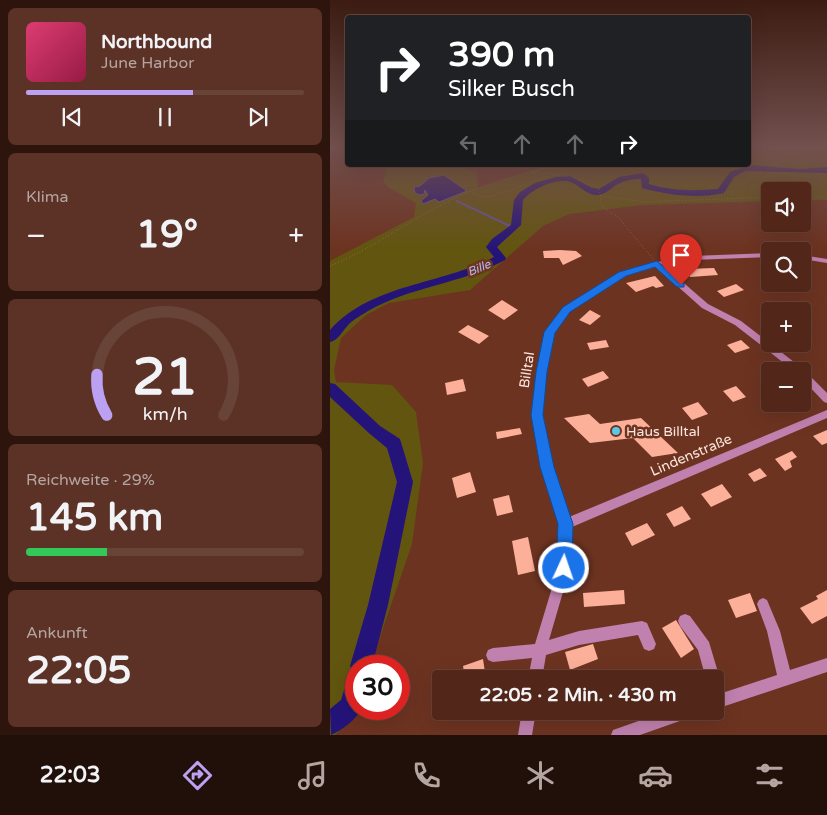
<!DOCTYPE html>
<html lang="de">
<meta charset="utf-8">
<style>
:root{--surface:#522619;--page:#5c3226;--text:#f1f3f6;--muted:#b5a5a2;--line:#684338;--accent:#bca0f2}
body{margin:0;font-family:"Varela Round",sans-serif;background:var(--page);color:var(--text);height:100vh;display:flex;flex-direction:column;font-size:19px;white-space:nowrap}
*{box-sizing:border-box;margin:0}
p{font-size:16px;color:var(--muted)}
.icon{flex:none;width:28px;height:28px;fill:none;stroke:currentColor;stroke-width:2;stroke-linecap:round;stroke-linejoin:round}
.map{position:relative;flex:1;overflow:hidden}
.sheet{display:flex;flex-direction:column;gap:8px;padding:8px;background:#2d150e;width:330px}
.sheet>*{flex:none}
.top-card{position:absolute;left:15px;top:15px;width:406px;height:152px;border-radius:5px;box-shadow:0 5px 20px #0002,0 0 0 1px var(--line);background:#202124;color:#fff;overflow:hidden}
.buttons{position:absolute;left:431px;top:182px;display:grid;gap:10px}
.buttons a{display:grid;place-items:center;width:50px;height:50px;border-radius:5px;background:var(--surface);box-shadow:0 5px 20px #0002,0 0 0 1px var(--line);font-size:25px}
.speed{position:absolute;left:15px;top:655px;display:flex;gap:10px;font-size:25px;font-weight:700;text-align:center}
.speed>*{display:grid;place-content:center;width:65px;height:65px;border-radius:50%;background:var(--surface);box-shadow:0 5px 20px #0002,0 0 0 1px var(--line);line-height:1}
.speed .limit{border:8px solid #d22;background:#fff;color:#111}
.pin{position:absolute;display:grid;place-items:center;width:42px;height:42px;color:#fff;margin:-51px -21px;border-radius:50% 50% 50% 0;rotate:-45deg;box-shadow:0 0 5px #0007}
.pin .icon{rotate:45deg}
.me{position:absolute;width:55px;margin:-28px;rotate:3deg;stroke-linejoin:round;filter:drop-shadow(0 0 4px #0008)}
.turn{display:flex;align-items:center;gap:18px;height:105px;padding:0 20px;font-size:22px}
.turn .icon{width:65px;height:65px;stroke-width:2.5}
.turn b{display:block;font-size:35px;line-height:42px}
.lanes{display:flex;align-items:center;height:48px;padding:0 20px;background:#0003;justify-content:center;gap:25px;direction:ltr}
.lanes .off{opacity:.35}
.big{font-size:38px;font-weight:800;line-height:1.1}
.sheet .card{flex:1;display:flex;flex-direction:column;justify-content:center;gap:8px;min-width:0;padding:0 18px;border-radius:8px;background:var(--page)}
.sheet .dial{align-items:center;gap:0}
.dial svg{height:130px;overflow:visible;fill:none;stroke:var(--line);stroke-width:7;stroke-linecap:round;text-anchor:middle}
.dial text{fill:var(--text);stroke:none}
.song{display:flex;align-items:center;gap:15px}
.cover{width:60px;height:60px;border-radius:8px;background:linear-gradient(135deg,hsl(340 70% 55%),hsl(340 70% 35%))}
.played{height:5px;border-radius:2px;background:linear-gradient(90deg,var(--accent) 60%,var(--line) 60%)}
.keys{display:flex;justify-content:space-around;direction:ltr}
.heat{display:flex;justify-content:space-between;align-items:center;font-size:28px;direction:ltr}
.charge{height:8px;border-radius:4px;background:linear-gradient(90deg,#34c759 29%,var(--line) 0)}
.trip{position:absolute;left:102px;top:670px;width:292px;height:50px;border-radius:5px;background:var(--surface);box-shadow:0 5px 20px #0002,0 0 0 1px var(--line);font-weight:800;line-height:50px;text-align:center}
.tab-bar{display:flex;height:80px;justify-content:space-around;align-items:center;background:#210f0a;color:var(--muted)}
.tab-bar .icon{width:35px;height:35px}
.tab-bar .active{color:var(--accent)}
.tab-bar b{font-size:22px;color:var(--text)}
main{display:flex;flex:1;min-height:0}
.map>svg:first-child{display:block}
</style>
<main>
<section class="sheet">
<div class="card">
<div class="song"><i class="cover"></i><div><b>Northbound</b><p>June Harbor</p></div></div>
<div class="played"></div>
<div class="keys"><svg class="icon" aria-label="previous" viewBox="0 0 24 24"><path d="M18 5L8 12l10 7zM5 5v14"/></svg><svg class="icon" aria-label="pause" viewBox="0 0 24 24"><path d="M8 5v14M16 5v14"/></svg><svg class="icon" aria-label="next" viewBox="0 0 24 24"><path d="M6 5l10 7-10 7zM19 5v14"/></svg></div>
</div>
<div class="card"><p>Klima</p>
<div class="heat"><a>−</a><b class="big">19°</b><a>+</a></div>
</div>
<div class="card dial"><svg viewBox="0 0 100 80">
<path d="M14 69A42 42 0 1 1 86 69"/>
<path d="M14 69A42 42 0 0 1 8 44" stroke="#bca0f2"/>
<text x="50" y="56" font-size="32" font-weight="700">21</text>
<text x="50" y="72" font-size="11">km/h</text>
</svg></div>
<div class="card"><p>Reichweite · 29%</p><b class="big">145 km</b><div class="charge"></div></div>
<div class="card"><p>Ankunft</p><b class="big">22:05</b></div>
</section>
<div class="map">
<svg width="497" height="735" viewBox="0 0 497 735">
<rect width="100%" height="100%" fill="#6d3321"/>
<path fill="#62550f" fill-rule="evenodd" d="M442,147L497,148V200H473L472,191H440V201L312,205L239,214L213,226L140,290L59,303L36,315L11,338L4,370L6,382L62,385L86,412L93,463L82,544L40,666H26C26,701 32,710 5,735H0V261L84,217L86,203L58,187L53,181L58,165H62V169C92,165 116,162 147,172L148,188L219,165H419V151ZM90,186L136,191L105,199L94,189L84,187Z"/>
<path fill="#241479" stroke="#655397" d="M114,175L137,191L109,202L105,199L93,204L91,201L98,195L95,190L94,194L90,195L85,193L84,187L90,186L99,178Z"/>
<g fill="none" stroke-linecap="round" stroke-linejoin="round">
<path stroke="#655397" stroke-width="2" d="M127,201L184,228"/>
<path fill="#241479" fill-rule="evenodd" d="M420,165L470,169L497,167V173L415,171L404,177L394,193C367,199 338,195 312,188L311,179C303,179 295,180 288,184C280,188 276,195 267,195C257,195 251,187 243,183C228,176 202,189 193,200L191,225L167,247L176,258L175,260C131,284 79,287 38,311C32,315 24,319 19,324C13,330 9,340 0,342V330C42,283 112,285 164,257L156,247L162,239L181,225L184,200L190,192L205,183L226,177L240,176L262,188L269,189L289,177L313,173L319,178V184C342,191 365,191 388,189L400,172Z
M0,383L5,384L50,426L70,439L83,482L58,605L42,666H26V709H31C26,720 12,730 1,735L0,709L11,700L18,677L25,674L20,666L38,605L67,482L57,448L40,434L0,397Z"/>
</g>
<path fill="#fcb099" d="M230,250L246,251L252,256L233,265L229,258H214L213,251Z
M384,268L388,275L360,277L357,269Z
M325,276L334,286L326,288L323,286L306,292L296,283Z
M406,284L414,290L394,297L387,291Z
M172,300L188,310L174,320L158,310Z
M260,310L271,316L260,325L249,320Z
M138,325L159,336L149,344L128,332Z
M276,340L279,347L260,350L257,343Z
M411,340L420,348L405,353L397,345Z
M273,371L279,378L258,387L252,379Z
M133,379L136,391L117,395L115,383Z
M406,386L416,397L403,402L393,391Z
M368,402L378,414L362,420L352,408Z
M259,414L270,424L311,418L348,453L322,457L303,438L260,443L234,418Z
M190,428L192,434L167,439L166,432Z
M497,430V443L492,445L483,436Z
M462,451L467,457L460,461L462,467L455,471L445,459Z
M430,468L437,476L424,482L418,474Z
M140,472L146,492L127,498L122,478Z
M392,484L402,497L381,507L371,494Z
M179,495L183,512L167,516L163,499Z
M352,506L361,519L344,527L336,514Z
M317,523L325,535L302,546L295,533Z
M198,537L205,571L188,575L182,541Z
M294,590L295,604L254,607L253,593Z
M497,590V616L482,624L470,608L488,599L486,596Z
M420,593L427,611L406,618L398,600Z
M346,620L364,649L351,658L332,628Z
M263,644L268,659L240,670L235,652Z
M153,659L156,679H135L133,666Z"/>
<g fill="none" stroke-linecap="round" stroke-linejoin="round">
<path stroke="#ab8174" stroke-width="1" stroke-dasharray="0.5 2.5" stroke-linecap="butt" d="M462,146L497,147
M419,150L440,146
M419,160L460,155L497,158
M191,165L202,172L242,177L268,187L271,196L270,202L274,208L287,216L324,260
M142,193L154,197L163,196L218,176
M272,196L314,202L440,197
M472,197H497
M0,266C44,248 82,218 125,198C157,183 192,174 227,165"/>
<path fill="#c081ae" fill-rule="evenodd" d="M440,253V257L362,260L333,265L378,304L411,321L473,369L497,393V403L494,402L472,379V371H464L405,325L372,308L326,267L296,276L239,312L224,332L216,371L212,415L222,467L239,517L497,410V418L242,527L240,568L219,640L249,631L312,621L317,623L326,644L324,649L319,651L314,649L308,635L249,645L216,655L212,679H198L202,658L163,662L158,660L156,655L158,650L163,648L205,644L228,568L230,524L212,467L202,415L208,371L216,332L233,308L290,272L327,262L362,256Z
M472,255L497,259V263L472,259Z
M433,598L437,600L450,631L460,670L497,658V672L386,709V695L447,675L437,631L427,604L429,600Z
M355,614L360,616L379,642L390,679L388,684L386,685V679H376L368,650L350,626L348,621L350,616Z
M192,711H206L202,735H188Z
M337,711H366L364,716L310,735H281L283,730Z"/>
<path fill="#fce1f3" fill-rule="evenodd" d="M0,146H17L0,149Z"/>
</g>
<linearGradient id="sky" x2="0" y2="1"><stop stop-color="#3c1c12"/><stop offset="0.59" stop-color="#72504e"/><stop offset="1" stop-color="#72504e" stop-opacity="0"/></linearGradient>
<rect width="497" height="249" fill="url(#sky)"/>
<path fill="#1a73e8" stroke="#114b97" d="M327,261L354,283V287H347L325,267L296,276L240,312L225,333L217,372L213,415L224,467L243,524L242,568L239,574L234,576L228,574L226,568L228,524L210,467L201,415L206,372L214,332L233,307L289,272Z"/>
<circle fill="#5ac8e5" stroke="#6d3321" stroke-width="2" cx="286" cy="431" r="5"/>
<g text-anchor="middle" dominant-baseline="central" stroke-width="5" stroke-linejoin="round" paint-order="stroke">
<g font-size="12" font-style="italic" fill="#b2baef" stroke="#6d3321">
<text transform="translate(149 268) rotate(-23)">Bille</text>
</g>
<g font-size="14" fill="#fce5de" stroke="#6d3321">
<text transform="translate(197 370) rotate(-81)">Billtal</text>
<text transform="translate(361 455) rotate(-23)">Lindenstraße</text>
</g>
<g font-size="14" fill="#fce5de" stroke="#6d3321" text-anchor="start">
<text x="296" y="431">Haus Billtal</text>
</g>
</g>
</svg>
<div class="buttons">
<a><svg class="icon" aria-label="sound" viewBox="0 0 24 24"><path d="M4 9h4l5-4v14l-5-4H4zM17 9q2 3 0 6"/></svg></a>
<a><svg class="icon" aria-label="search" viewBox="0 0 24 24"><circle cx="10" cy="10" r="6"/><path d="M15 15l6 6"/></svg></a>
<a>+</a>
<a>−</a>
</div>
<div class="speed"><div class="limit">30</div></div>
<div class="pin" style="left:351px;top:285px;background:#d93025"><svg class="icon" aria-label="arrive" viewBox="0 0 24 24"><path d="M6 21V4h12l-3 4 3 4H6"/></svg></div>
<svg class="me" style="left:234px;top:568px" viewBox="-20 -20 40 40"><circle r="17" fill="#1a73e8" stroke="#fff" stroke-width="3"/><path d="M0-11L8 9 0 5-8 9z" fill="#fff"/></svg>
<div class="trip">22:05 · 2 Min. · 430 m</div>
<div class="top-card">
<div class="turn"><svg class="icon" aria-label="right" viewBox="0 0 24 24"><path d="M7 20v-9h11M14 6l5 5-5 5"/></svg><div><b>390 m</b>Silker Busch</div></div>
<div class="lanes"><svg class="icon off" aria-label="left" viewBox="0 0 24 24"><path d="M17 20v-9H6M10 6l-5 5 5 5"/></svg><svg class="icon off" aria-label="ahead" viewBox="0 0 24 24"><path d="M12 20V5M6 11l6-6 6 6"/></svg><svg class="icon off" aria-label="ahead" viewBox="0 0 24 24"><path d="M12 20V5M6 11l6-6 6 6"/></svg><svg class="icon" aria-label="right" viewBox="0 0 24 24"><path d="M7 20v-9h11M14 6l5 5-5 5"/></svg></div>
</div>
</div>
</main>
<nav class="tab-bar">
<b>22:03</b>
<svg class="icon active" aria-label="directions" viewBox="0 0 24 24"><path d="M12 3l9 9-9 9-9-9zM9 14v-3h6M13 9l2 2-2 2"/></svg>
<svg class="icon" aria-label="music" viewBox="0 0 24 24"><path d="M9 18V5l10-2v13"/><circle cx="6" cy="18" r="3"/><circle cx="16" cy="16" r="3"/></svg>
<svg class="icon" aria-label="phone" viewBox="0 0 24 24"><path d="M5 4h4l2 5-3 2q2 4 5 5l2-3 5 2v4C11 20 4 13 5 4z"/></svg>
<svg class="icon" aria-label="climate" viewBox="0 0 24 24"><path d="M12 3v18M4 7l16 10M4 17L20 7"/></svg>
<svg class="icon" aria-label="car" viewBox="0 0 24 24"><path d="M5 17H2v-5l4-1 3-4h7l3 4 3 1v5h-3M9 17h6M6 11h13"/><circle cx="7" cy="17" r="2"/><circle cx="17" cy="17" r="2"/></svg>
<svg class="icon" aria-label="filters" viewBox="0 0 24 24"><path d="M4 7h16M4 17h16"/><circle cx="9" cy="7" r="2"/><circle cx="15" cy="17" r="2"/></svg>
</nav>
